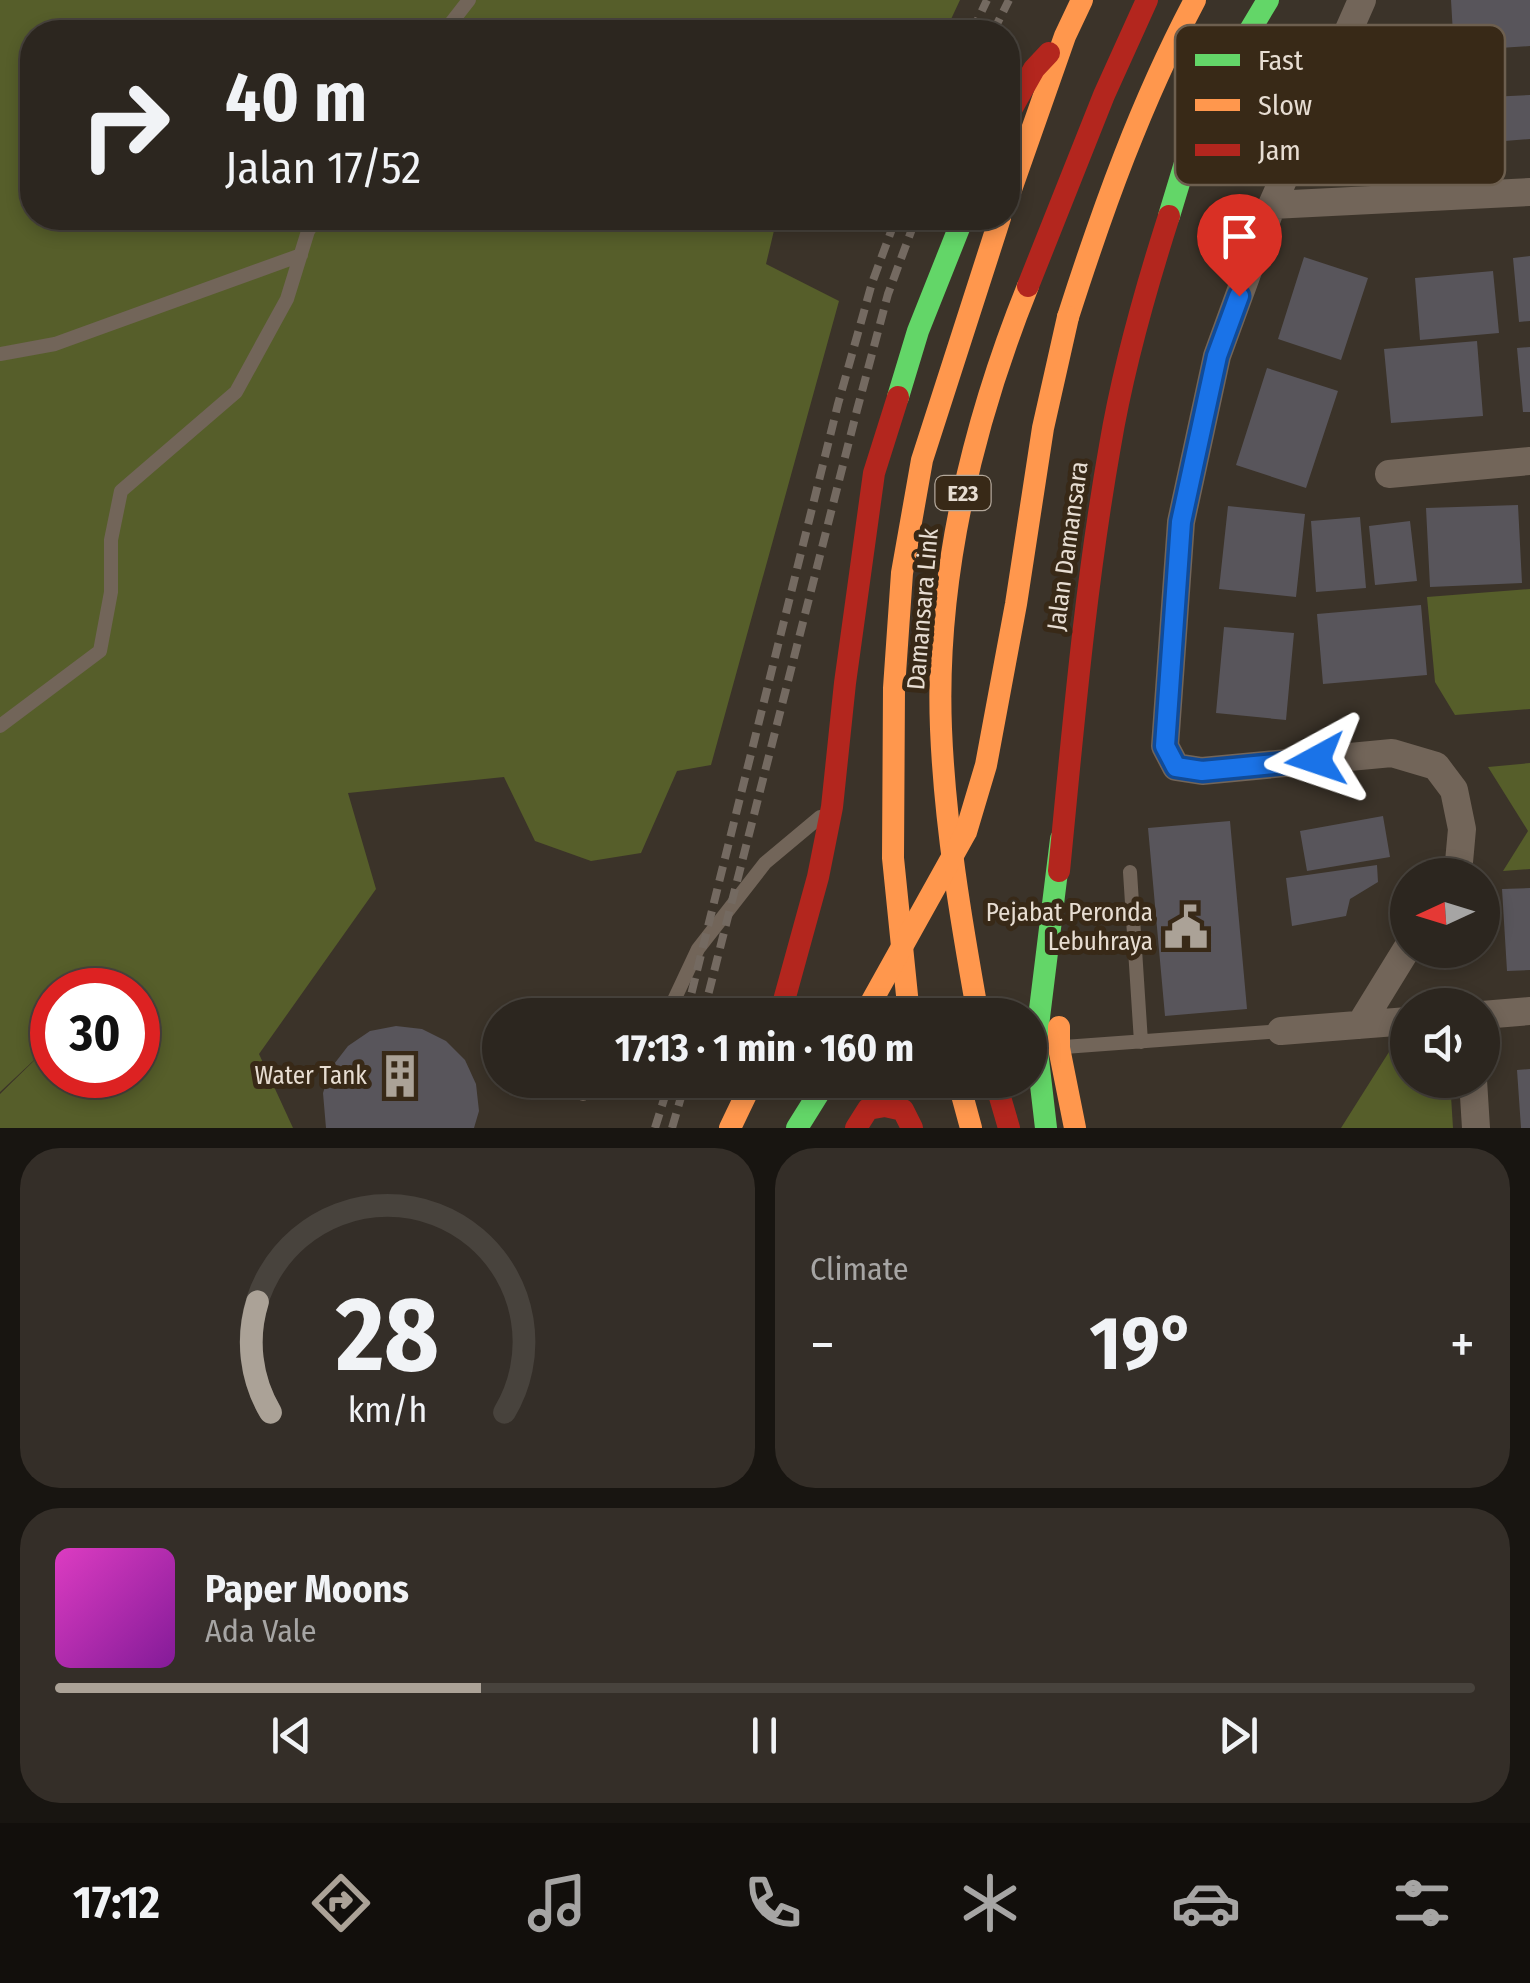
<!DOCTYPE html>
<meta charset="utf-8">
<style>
:root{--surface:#2c261f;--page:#342e28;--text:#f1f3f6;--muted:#a6a5a4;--line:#48433d;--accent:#aba297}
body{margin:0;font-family:"Fira Sans Condensed",sans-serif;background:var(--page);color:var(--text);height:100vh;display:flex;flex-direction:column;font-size:38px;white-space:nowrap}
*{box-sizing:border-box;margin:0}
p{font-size:32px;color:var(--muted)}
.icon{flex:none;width:55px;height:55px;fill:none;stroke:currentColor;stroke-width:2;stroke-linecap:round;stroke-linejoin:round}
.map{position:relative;height:1128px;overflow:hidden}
.panel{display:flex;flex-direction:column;gap:20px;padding:20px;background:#181511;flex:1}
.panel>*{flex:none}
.guide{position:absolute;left:20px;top:20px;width:1000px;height:210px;border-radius:40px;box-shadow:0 5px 15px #0003,0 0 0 2px var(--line);background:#2c261f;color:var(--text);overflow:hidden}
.needle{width:65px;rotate:266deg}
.buttons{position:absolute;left:1390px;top:858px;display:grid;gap:20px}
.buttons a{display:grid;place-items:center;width:110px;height:110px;border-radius:50%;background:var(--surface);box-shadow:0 5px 15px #0003,0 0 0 2px var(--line);font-size:50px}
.speed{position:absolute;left:30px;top:968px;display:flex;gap:20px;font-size:50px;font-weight:700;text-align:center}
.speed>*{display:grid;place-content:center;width:130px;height:130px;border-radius:50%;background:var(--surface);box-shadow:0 5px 15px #0003,0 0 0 2px var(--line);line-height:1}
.speed .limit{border:15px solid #d22;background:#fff;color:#111}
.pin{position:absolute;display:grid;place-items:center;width:85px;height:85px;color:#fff;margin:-102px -42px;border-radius:50% 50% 50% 0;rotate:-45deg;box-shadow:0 0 10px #0007}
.pin .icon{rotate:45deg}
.me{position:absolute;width:110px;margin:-55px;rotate:265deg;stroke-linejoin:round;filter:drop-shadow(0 0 8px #0008)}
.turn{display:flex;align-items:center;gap:35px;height:210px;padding:0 40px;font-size:45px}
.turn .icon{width:130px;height:130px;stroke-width:2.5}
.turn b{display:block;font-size:70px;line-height:85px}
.big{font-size:75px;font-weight:700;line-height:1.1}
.panel .card{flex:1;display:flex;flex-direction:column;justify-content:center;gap:15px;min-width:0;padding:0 35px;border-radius:40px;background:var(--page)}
.panel .dial{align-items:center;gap:0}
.dial svg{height:260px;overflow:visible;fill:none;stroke:var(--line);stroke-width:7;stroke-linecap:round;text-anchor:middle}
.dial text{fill:var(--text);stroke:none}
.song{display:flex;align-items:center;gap:30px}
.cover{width:120px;height:120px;border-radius:15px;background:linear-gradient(135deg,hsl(310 70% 55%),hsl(290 70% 35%))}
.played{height:10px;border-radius:5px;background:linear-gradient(90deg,var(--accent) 30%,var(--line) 30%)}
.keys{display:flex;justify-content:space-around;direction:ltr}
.heat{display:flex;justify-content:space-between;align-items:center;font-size:55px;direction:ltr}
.panel .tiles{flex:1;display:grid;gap:20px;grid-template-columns:1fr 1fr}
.card:last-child{grid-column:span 2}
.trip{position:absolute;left:482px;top:998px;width:565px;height:100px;border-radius:50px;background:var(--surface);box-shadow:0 5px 15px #0003,0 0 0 2px var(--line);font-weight:700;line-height:100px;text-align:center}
.dock{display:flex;height:160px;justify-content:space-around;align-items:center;background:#120f0c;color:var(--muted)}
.dock .icon{width:70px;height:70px}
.dock .active{color:var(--accent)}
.dock b{font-size:45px;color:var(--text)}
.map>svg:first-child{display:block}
</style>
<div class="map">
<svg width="1530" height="1128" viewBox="0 0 1530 1128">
<rect width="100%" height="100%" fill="#3b3329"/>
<path fill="#565e2a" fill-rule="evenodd" d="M0,0H960L945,32H32V218H777L766,264L839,301L711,765L677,771L641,853L591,861L535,841L504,777L348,793L376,889L259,1054L293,1128H0V1094L48,1047L0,1092ZM52,990H138V1075H52Z
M1530,589V709L1455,715L1435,682L1427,597Z
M1530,763V869L1503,871L1528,831L1488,767Z
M1407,1043L1408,1080H1450L1453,1128H1341L1394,1044Z"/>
<path fill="#58555b" d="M1451,0H1530V46L1454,51Z
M1530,95V139L1492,142L1489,97Z
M1530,256V321L1519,322L1513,258Z
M1304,257L1368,278L1341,360L1278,339Z
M1493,271L1499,333L1420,340L1415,278Z
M1477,341L1483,416L1391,423L1384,349Z
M1530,347V412H1523L1517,348Z
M1267,368L1338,391L1306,488L1236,465Z
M1518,505L1522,583L1430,587L1426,508Z
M1228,506L1305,514L1296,597L1219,589Z
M1360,517L1366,588L1316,592L1311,521Z
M1410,521L1417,581L1375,585L1369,526Z
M1421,605L1427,675L1323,684L1317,614Z
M1224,627L1294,633L1286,720L1216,713Z
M1383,816L1390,857L1307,871L1300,831Z
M1230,821L1247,1009L1165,1016L1148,828Z
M1377,865L1378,882L1350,899L1346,916L1292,926L1286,878Z
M1530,888V970L1507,971L1502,889Z
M396,1026L422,1029L446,1041L465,1060L476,1084L479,1111L474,1128H326L323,1093L331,1068L348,1046L370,1031Z
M1530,1069V1128H1521L1517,1070Z"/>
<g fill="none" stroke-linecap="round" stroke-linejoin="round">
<path stroke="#726559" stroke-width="14" d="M444,32L469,0
M0,354L55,344L301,255
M0,726L100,651L111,592V540L121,491L236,392L287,299L308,231L316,218
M1130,872L1141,1042
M667,1015L698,949L765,863L820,817
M1064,1047L1281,1031
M583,1094L598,1080"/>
<path stroke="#726559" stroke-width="28" d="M1362,0L1272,205L1217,356L1181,522L1165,746L1176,767L1202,771L1392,753L1436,766L1454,790L1462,829L1459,862L1452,875
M1272,205L1530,192
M1389,474L1530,461
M1482,1015L1530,1011
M1360,1025L1408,947
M1281,1031L1408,1021
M1473,1080L1476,1128"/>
<path stroke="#63d668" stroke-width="22" d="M1169,216L1189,150L1234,57L1268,0
M898,397L918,331L963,218
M797,1128L827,1080
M1046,1128L1036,1042L1061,839"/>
<path stroke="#ff974d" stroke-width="22" d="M1008,198L1065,36L1082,0
M1068,317C1103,208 1141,102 1195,0
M909,1015L893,858L894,688L902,573L922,460L1000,218
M978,1015C961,920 945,826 941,729C935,579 972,425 1028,286
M1059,1027V1048L1075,1128
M958,1080L971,1128
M730,1128L753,1080"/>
<path stroke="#b3261e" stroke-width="22" d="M1008,115L1034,69L1049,53
M1028,286L1104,95L1147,0
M1059,871C1073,729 1085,587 1110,446C1123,368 1145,291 1169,216
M780,1015L818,877L832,807L845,683L874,473L898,397
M995,1080L1009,1128
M856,1128L868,1109L885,1106L903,1110L912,1128"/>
<path stroke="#746a61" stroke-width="8" stroke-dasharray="15 8" stroke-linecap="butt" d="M972,32L987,0
M993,32L1009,0
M686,1015L838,404L872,283L896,218
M703,1015L857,410L888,294L916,218
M655,1128L670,1080
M672,1128L686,1080"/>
<path stroke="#ff974d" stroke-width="22" d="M864,1015L966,832L986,765L1016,604L1043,428L1068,317"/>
</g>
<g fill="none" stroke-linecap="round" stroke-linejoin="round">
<g stroke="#114b97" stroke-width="25">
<path id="route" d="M1239,296L1217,356L1181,522L1165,746L1176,767L1202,771L1316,760"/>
</g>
<use href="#route" stroke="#1a73e8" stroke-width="18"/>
</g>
<defs>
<g id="civic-bare" transform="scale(3.45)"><path d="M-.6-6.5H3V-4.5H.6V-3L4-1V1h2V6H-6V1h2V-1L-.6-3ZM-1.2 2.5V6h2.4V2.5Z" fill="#aba297" stroke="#382917" stroke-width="2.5" paint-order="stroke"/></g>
<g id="building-bare" transform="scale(3.45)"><path d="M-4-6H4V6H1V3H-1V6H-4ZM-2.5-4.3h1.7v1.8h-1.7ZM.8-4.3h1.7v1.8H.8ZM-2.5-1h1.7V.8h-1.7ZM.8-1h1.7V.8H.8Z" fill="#aba297" stroke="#382917" stroke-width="2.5" paint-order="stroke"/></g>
</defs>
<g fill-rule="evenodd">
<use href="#civic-bare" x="1186" y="927"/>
<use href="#building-bare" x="400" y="1076"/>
</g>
<g text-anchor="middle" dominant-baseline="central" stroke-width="10" stroke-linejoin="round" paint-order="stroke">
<rect fill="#382917" stroke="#b2a79a" stroke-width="2.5" x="935.5" y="476" width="55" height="34" rx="8"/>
<g font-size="22" font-weight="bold" fill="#e7ddd2">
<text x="963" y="493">E23</text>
</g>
<g font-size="25" fill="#e7ddd2" stroke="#382917">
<text transform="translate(1068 546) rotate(-82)">Jalan Damansara</text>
<text transform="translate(923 609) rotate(-85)">Damansara Link</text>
</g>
<g font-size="25" fill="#e7ddd2" stroke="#382917" text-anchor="end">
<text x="1153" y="913">Pejabat Peronda<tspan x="1153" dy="29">Lebuhraya</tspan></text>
<text x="367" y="1076">Water Tank</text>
</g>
</g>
<rect x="1175" y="25" width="330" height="160" rx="15" fill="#382917" stroke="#6d5f4f" stroke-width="2.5"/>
<rect x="1195" y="54" width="45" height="12" fill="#63d668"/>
<rect x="1195" y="99" width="45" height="12" fill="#ff974d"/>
<rect x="1195" y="144" width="45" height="12" fill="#b3261e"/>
<g font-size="28" fill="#e7ddd2">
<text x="1258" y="70">Fast</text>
<text x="1258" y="115">Slow</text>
<text x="1258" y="160">Jam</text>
</g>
</svg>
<div class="buttons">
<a><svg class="needle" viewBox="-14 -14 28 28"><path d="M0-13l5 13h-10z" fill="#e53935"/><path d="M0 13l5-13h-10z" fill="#a6a5a4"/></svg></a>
<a><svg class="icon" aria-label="sound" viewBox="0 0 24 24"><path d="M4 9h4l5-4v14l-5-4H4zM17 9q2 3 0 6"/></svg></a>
</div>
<div class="speed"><div class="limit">30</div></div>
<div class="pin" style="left:1239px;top:296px;background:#d93025"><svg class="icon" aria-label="arrive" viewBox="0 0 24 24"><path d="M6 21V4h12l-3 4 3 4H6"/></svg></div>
<svg class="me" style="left:1316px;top:760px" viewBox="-20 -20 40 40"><path d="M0-17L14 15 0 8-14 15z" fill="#1a73e8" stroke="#fff" stroke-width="4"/></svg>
<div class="trip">17:13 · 1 min · 160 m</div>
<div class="guide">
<div class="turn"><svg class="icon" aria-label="right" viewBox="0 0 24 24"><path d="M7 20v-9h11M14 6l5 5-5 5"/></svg><div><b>40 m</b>Jalan 17/52</div></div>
</div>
</div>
<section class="panel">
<div class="tiles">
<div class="card dial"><svg viewBox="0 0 100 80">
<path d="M14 69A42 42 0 1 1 86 69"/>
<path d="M14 69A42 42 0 0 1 10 35" stroke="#aba297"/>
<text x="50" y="56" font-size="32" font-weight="700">28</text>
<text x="50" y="72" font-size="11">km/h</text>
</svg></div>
<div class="card"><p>Climate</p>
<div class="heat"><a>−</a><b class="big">19°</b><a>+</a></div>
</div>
<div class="card">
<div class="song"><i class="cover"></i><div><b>Paper Moons</b><p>Ada Vale</p></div></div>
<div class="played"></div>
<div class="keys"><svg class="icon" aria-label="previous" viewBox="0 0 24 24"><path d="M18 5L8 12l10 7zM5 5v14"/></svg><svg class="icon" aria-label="pause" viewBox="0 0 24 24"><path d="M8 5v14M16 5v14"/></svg><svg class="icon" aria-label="next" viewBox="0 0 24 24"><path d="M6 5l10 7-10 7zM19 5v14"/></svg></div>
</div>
</div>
</section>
<nav class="dock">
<b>17:12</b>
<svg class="icon active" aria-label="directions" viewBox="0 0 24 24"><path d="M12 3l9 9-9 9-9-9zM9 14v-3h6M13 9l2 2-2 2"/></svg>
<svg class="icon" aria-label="music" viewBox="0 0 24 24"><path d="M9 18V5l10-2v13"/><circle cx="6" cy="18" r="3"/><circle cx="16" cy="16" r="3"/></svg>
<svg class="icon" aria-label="phone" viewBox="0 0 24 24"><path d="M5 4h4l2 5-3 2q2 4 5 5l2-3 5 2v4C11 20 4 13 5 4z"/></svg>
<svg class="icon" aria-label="climate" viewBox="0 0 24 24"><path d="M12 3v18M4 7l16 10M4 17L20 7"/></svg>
<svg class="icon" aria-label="car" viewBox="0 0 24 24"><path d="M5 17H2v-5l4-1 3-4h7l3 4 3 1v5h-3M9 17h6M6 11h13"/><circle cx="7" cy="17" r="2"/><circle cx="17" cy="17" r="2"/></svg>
<svg class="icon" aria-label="filters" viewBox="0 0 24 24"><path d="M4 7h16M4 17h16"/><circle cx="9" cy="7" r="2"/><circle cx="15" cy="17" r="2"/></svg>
</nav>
